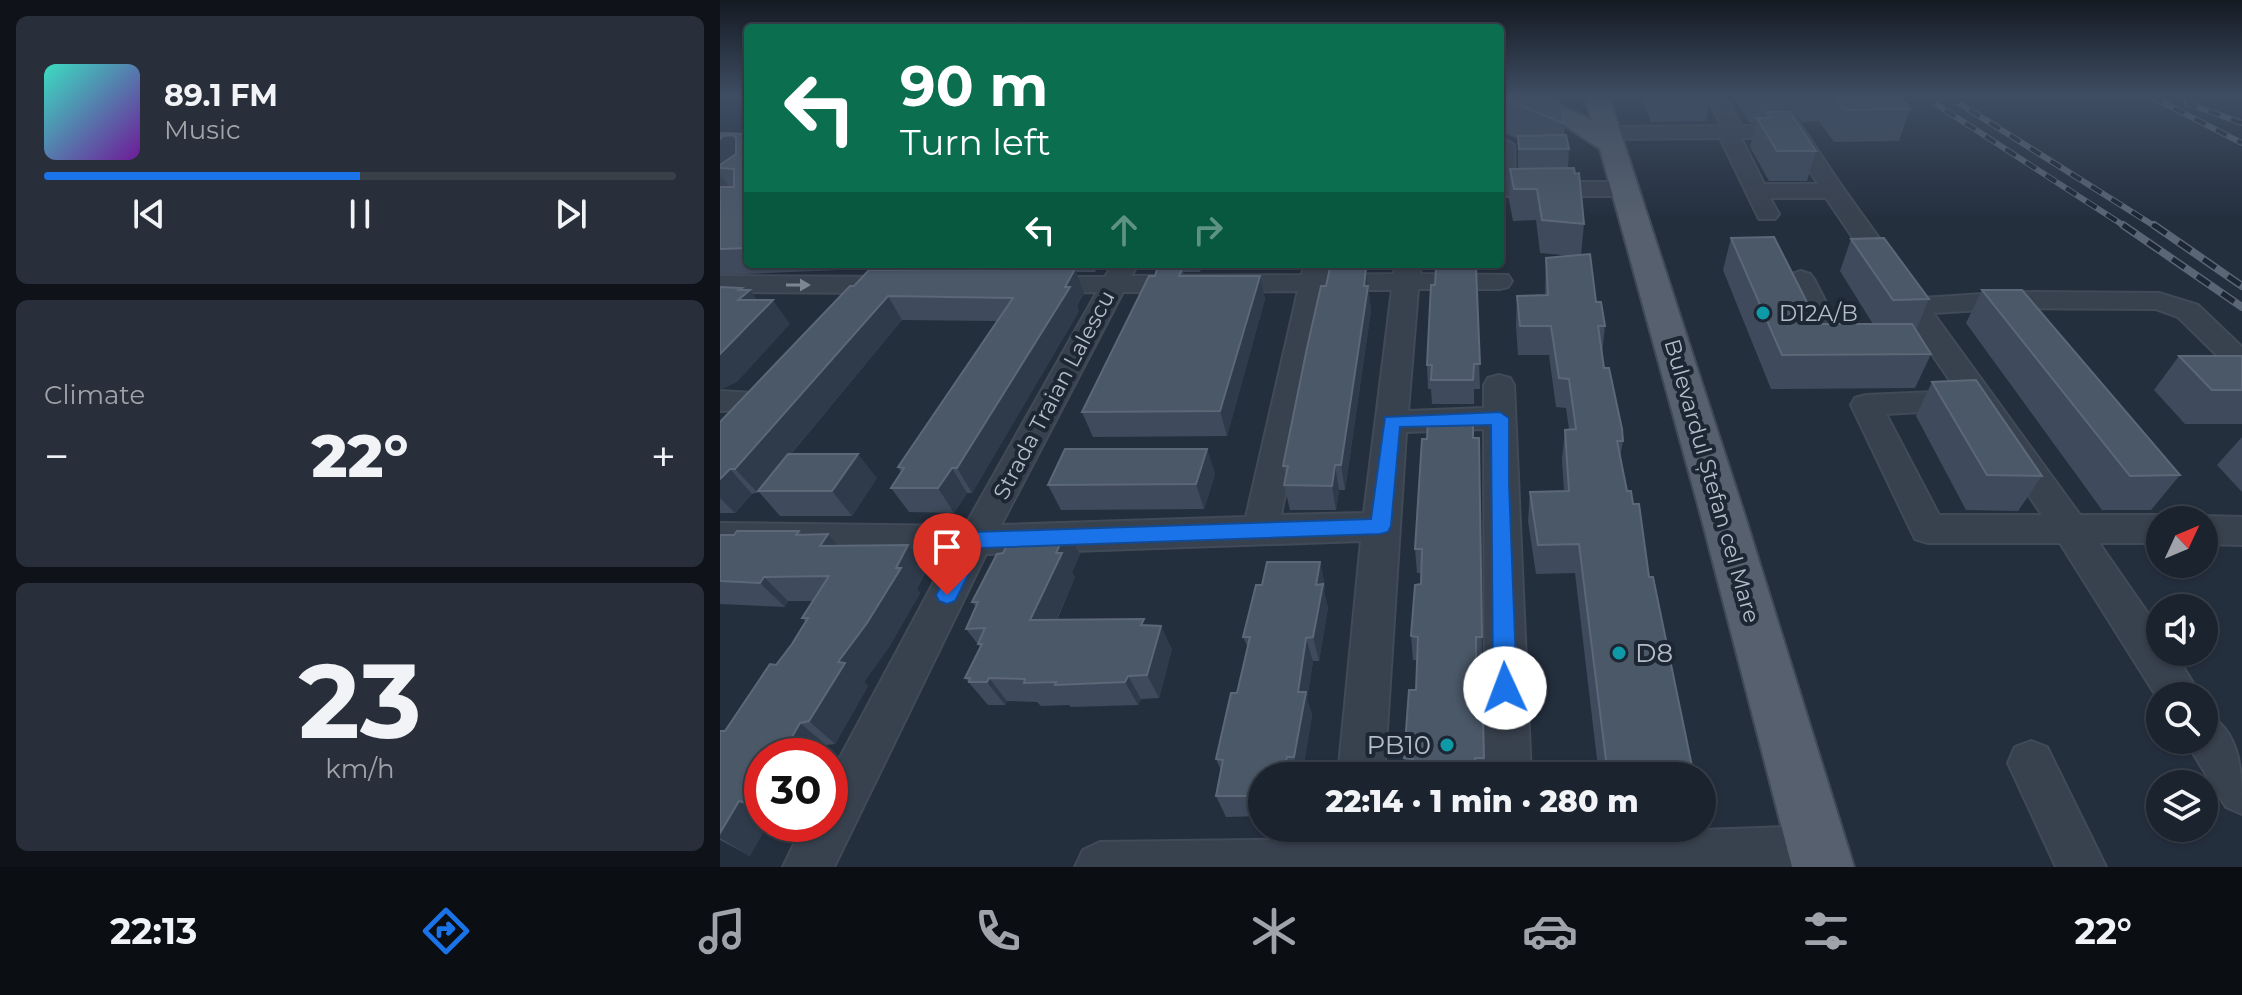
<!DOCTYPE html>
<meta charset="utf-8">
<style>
:root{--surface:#1b232e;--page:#282f3a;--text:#f1f3f6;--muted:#a0a4aa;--line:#39404a;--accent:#1a73e8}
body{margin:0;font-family:Montserrat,sans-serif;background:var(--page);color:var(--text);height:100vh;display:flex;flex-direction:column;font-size:30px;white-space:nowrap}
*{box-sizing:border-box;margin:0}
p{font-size:26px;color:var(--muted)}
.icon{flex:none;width:44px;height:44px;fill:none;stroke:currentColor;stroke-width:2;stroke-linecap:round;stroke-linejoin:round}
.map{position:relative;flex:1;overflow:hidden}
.drawer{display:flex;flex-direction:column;gap:16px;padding:16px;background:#0f1319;width:720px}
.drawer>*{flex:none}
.guide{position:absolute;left:24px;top:24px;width:760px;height:244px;border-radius:8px;box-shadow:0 2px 6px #0004,0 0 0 2px var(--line);background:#0b6e4f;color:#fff;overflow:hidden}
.needle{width:52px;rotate:46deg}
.tools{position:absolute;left:1426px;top:506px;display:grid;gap:16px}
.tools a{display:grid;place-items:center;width:72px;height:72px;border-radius:50%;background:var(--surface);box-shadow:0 2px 6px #0004,0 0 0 2px var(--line);font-size:40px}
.speed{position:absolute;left:24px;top:738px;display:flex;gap:16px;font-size:40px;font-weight:700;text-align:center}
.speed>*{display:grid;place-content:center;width:104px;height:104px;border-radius:50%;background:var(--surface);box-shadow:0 2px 6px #0004,0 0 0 2px var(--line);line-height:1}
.speed .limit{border:12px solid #d22;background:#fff;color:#111}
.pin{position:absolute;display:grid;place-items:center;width:68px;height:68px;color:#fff;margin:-82px -34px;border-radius:50% 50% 50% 0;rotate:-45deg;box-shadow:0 0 8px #0007}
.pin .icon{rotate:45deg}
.me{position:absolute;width:88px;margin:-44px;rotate:358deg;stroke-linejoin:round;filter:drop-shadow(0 0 6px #0008)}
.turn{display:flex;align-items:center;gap:28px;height:168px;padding:0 24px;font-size:36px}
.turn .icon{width:104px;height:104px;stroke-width:2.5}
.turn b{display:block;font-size:56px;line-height:68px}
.lanes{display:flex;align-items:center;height:76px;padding:0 24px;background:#0003;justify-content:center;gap:40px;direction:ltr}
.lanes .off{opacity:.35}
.big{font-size:60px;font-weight:800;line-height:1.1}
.drawer .widget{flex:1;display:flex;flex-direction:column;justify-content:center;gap:12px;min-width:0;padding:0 28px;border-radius:12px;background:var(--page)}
.drawer .dial{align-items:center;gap:0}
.dial b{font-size:104px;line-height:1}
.song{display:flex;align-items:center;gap:24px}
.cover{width:96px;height:96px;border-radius:12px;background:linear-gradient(135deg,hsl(170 70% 55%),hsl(280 70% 35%))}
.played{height:8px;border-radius:4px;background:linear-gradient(90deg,var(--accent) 50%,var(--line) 50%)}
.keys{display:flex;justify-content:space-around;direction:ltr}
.heat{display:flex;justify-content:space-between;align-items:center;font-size:44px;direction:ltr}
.trip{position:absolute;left:528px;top:762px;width:468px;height:80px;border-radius:40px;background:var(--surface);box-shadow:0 2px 6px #0004,0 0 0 2px var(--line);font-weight:800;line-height:80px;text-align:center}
.dock{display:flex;height:128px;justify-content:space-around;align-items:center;background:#0b0e12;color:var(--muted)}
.dock .icon{width:56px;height:56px}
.dock .active{color:var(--accent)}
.dock b{font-size:36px;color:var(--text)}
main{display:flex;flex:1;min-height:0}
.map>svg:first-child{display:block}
</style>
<main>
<section class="drawer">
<div class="widget">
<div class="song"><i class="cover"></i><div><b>89.1 FM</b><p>Music</p></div></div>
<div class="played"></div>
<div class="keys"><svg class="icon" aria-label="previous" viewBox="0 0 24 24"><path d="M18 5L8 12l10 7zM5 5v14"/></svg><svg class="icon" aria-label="pause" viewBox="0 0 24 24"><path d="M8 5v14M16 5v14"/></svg><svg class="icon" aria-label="next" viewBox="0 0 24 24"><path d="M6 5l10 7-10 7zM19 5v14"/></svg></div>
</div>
<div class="widget"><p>Climate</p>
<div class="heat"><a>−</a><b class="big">22°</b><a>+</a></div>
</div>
<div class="widget dial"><b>23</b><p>km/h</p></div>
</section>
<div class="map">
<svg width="1522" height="867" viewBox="0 0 1522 867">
<rect width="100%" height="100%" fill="#242f3e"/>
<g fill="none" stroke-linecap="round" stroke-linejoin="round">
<g stroke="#414a57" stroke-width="4">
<path id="minor" d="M987,97H1005L1021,126H1062L1044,97H1062L1123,188L1202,298L1294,292L1439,293L1478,305L1522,347V372L1512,370L1458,317L1436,309L1294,308L1213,313L1360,515H1440L1453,519L1440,520V543H1379L1440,631V652H1454L1481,696H1440V702L1340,543H1208L1195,539L1131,405L1135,398L1146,395L1237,391L1106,198H1050L1059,214L1055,219H1039L1000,138L888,139L878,133L888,127L1002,126ZM1021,138H1069L1098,184H1044ZM1250,409L1322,515H1219L1166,414Z
M780,137L794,145L795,182H905L916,189L905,196H780Z
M28,161V178L8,194L0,196V178L20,162Z
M393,264H413L416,268L411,276L582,275L584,264H610L608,275L674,274L675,264H701L700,274L788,275L792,281L788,287L779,289H698L688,411L764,408V385L768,378L779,375L790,378L794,385L811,776H765L764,429L686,432L664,776H618L641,541L266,554L114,867H63L84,824H110V776L229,554L0,551V523L245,526L377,292L319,293L310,291L306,285L310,279L319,277H385ZM605,290H672L644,513L561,515ZM578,291L526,517L281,525L403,292Z
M1081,271L1090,274L1094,279L1124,338L1141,340L1145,346L1141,352L1114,356L1104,353L1068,279L1072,274Z
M0,276L177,277L186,279L190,285L186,291L177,293L0,292Z
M0,391L50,394L54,401L50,408L0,411Z
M1484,516L1522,517V545L1484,544V520H1472Z
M1484,712C1522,730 1522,774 1522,814L1506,807L1465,740H1484Z
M1311,741L1327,747L1386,867H1336L1288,763L1295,747Z
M1098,826L1115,833L1122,850L1115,867H355L363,850L380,842L612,839L613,828H661L660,838L766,837V828H814V836Z"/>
</g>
<g stroke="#414a57" stroke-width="4">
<path id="major" d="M780,97C814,97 843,103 872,121L865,97H889L1025,516L1134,867H1072L981,516L880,149L840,122L783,102Z"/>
</g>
<use href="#minor" fill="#38414e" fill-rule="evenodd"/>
<use href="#major" fill="#56606e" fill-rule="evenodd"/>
<g stroke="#5a6575" stroke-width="6">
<path id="rail-far1" d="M1205,97L1406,227
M1229,97L1436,227
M1432,97L1522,143
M1466,103L1522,123"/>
</g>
<g stroke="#5a6575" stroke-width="8">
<path id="rail" d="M1403,225L1522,307
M1434,225L1522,286"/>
</g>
<use href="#rail-far1" stroke="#1d2633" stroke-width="4" stroke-dasharray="12" stroke-linecap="butt"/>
<use href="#rail" stroke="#1d2633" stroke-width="5" stroke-dasharray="15" stroke-linecap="butt"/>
</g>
<path fill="#3f4b5c" d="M780,97L845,124L844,135L849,149L848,168L864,224L861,255L885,326L882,354L884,368L903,441L900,457L907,491L929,577L974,776H879L855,573L816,574L808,521L810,492L844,491L842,459L845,430L849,429L846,408L836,407L829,355H798L796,325L797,296L825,295L826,258L852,256L820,253L816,220L793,221L789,200L790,169H798V139L780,131Z
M922,97H990L986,121L931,122Z
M1014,97H1062L1058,112L1096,151L1087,181H1049L1030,147L1036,123H1030Z
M1064,97H1180L1190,109L1179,141L1114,142L1099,121L1082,122Z
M0,133L28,134V264H125L119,270L0,275V187H9L0,174Z
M1011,238L1098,324H1153L1120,271L1131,239L1209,299L1196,330L1211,354L1195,388L1051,389L1003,270Z
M171,264H387L384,269H377L375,272H356L364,293L357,306L359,311L252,493H247L234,513L189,512L171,488L181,472L178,467L277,321L182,320L71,454L157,478L132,516H60L39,492L32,494L15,513H0V422L134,286L181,270L180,268H174Z
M447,264H483L480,272H463L464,276H540L545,299L507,436L373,437L362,412L435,276L449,269Z
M614,264H658L657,269H646L651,310L625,490H619L616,510H570L564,485L566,477L563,466L606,286L615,268Z
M715,264H758V269L756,270L760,389H754V404H712L711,389H708L707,365L715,285L716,269Z
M1262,290L1460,475L1431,510H1382L1246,323Z
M1459,356H1522V424H1465L1434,390Z
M1212,382L1322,476L1298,511L1246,510L1196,416Z
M1522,437V492L1497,465Z
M753,438H759L762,661L756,660V692L764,758V776H687L684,758L696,690L697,660H693L691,636L701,584V573H697L695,549Z
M487,449L495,474L484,509L341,510L328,485Z
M346,530L360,554L352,572L355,577L337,620L427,625L452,649L439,698L421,699L418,705L351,707L349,705L321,706L317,702L287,701L285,705H268L245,678L260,647L246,629L256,607L252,602L283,553Z
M79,531L83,535L117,546L188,545L207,569L197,589L200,593L169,647L144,682L148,686L115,744L106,745L100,756H42V824L30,856L0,840V731H5L72,644L86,622L82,618L93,601H68L65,607L0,604V535Z
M600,562L605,586L604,592L608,608L599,661H593L587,699L592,715L582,776H542V816L506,817L496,796L501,770L496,759L517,693L528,648L523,637L542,585Z"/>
<path fill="#2f3b4b" d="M0,135L3,136L13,135L28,158L0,168Z
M115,264H125L119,270Z
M478,264H483L480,272Z
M753,264H758V269L753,272Z
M646,268L651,310L625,490L621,465Z
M355,269L364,293L357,306L359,311L252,493L237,468Z
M540,276L545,299L507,436L500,411Z
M22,288L26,293L30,290L44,309L53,300L70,324L17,382L0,390V354L18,300L19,290Z
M168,296L182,320L38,493L15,469Z
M487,449L495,474L484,509L476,484Z
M138,454L157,478L132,516L112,491Z
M615,465L619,490L616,510L612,486Z
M232,468L247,493L234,513L218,488Z
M10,469L32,494L15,513L0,498V479Z
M346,530L360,554L352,572L355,577L326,644L310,620L336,553Z
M108,534L129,559L100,546Z
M188,545L207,569L197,589L200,593L169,647L144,682L148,686L115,744L89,721L118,662L176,568Z
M600,562L605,586L604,592L608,608L599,661L593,637L596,585Z
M44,577L68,601L65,607L40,583Z
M441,626L452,649L439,698L427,675Z
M586,638L593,661L587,699L592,715L582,776H581L574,757L578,692Z
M408,676L421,699L418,705L405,682Z
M269,678L287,701L285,705L267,682Z
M80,723L106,745L100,756H86L69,742Z
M63,741L82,756H53Z
M567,757L573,776H563Z
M42,773V815L23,802Z
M19,801L42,817V824H48L30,856L0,838V833Z"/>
<path fill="#4b5868" stroke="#5c6777" stroke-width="2" d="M780,97H828L839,102L845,124Z
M934,97H990L991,98H934Z
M1114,97H1180L1190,109L1124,110Z
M1047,112H1070L1096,151H1057L1037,118H1051Z
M0,133L28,134V248L0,249V187H14V169L0,168V165L16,154V138L13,135L3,136L0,139Z
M846,135L849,149H799L798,136Z
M854,168L855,174L859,173L864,224L822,220L817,189H794L790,169Z
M1054,237L1098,324H1192L1211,354L1062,355L1011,238Z
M1164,238L1209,299L1173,300L1131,239Z
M870,254L876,302H881L885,326H878L884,368H889L902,429L903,441H897L907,491H911L913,504H919L929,577H933L974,776H888L859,544L818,545L810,492L849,491L845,430L856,429L849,379L839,378L831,326H800L797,296L828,295L826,258Z
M610,268H646L644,286H648L621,465H615L612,486L564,485L568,466H563L587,348L601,286H606Z
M716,268H756L760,364H754L753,380H711L712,365H707L711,285H715Z
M355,269L345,287H350L237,468H232L218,488H171L184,468L178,467L293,298L168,296L15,469H10L0,479V422L130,286H134L149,270Z
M437,269H462L459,276H540L500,411L362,412L429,276H435Z
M0,287L22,288L19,290H30L18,300H53L0,354Z
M1262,290H1302L1460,475L1410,476Z
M1459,356H1522V390H1492Z
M1256,380L1322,476L1267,475L1212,382Z
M708,419L753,420V438H759L762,637H756V692H762L764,758H755L756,776H692L693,759L684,758L689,690H696L698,637L691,636L695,585L701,584L702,549H695L702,439H707Z
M345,449H487L476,484L328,485Z
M68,454H138L112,491H38Z
M346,530L336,553H342L310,620L424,619L421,625L441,626L427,675L408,676L405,682L335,685L336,682L304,683L305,679L269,678L267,682H249L250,678H245L262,644H258L265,628L246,629L258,602H252L277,554L283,553L295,531Z
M17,531H79L76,535L108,534L100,546L188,545L176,568H181L147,623L118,662L125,663L89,721L80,723L69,742L63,741L53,756H42V773L23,802L19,801L0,833V731H5L50,664L56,665L72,644L88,618H82L109,576L44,577L40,583L0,581V535H14Z
M547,562H600L596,585L603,584L593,637L586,638L578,692H586L574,757H567L563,776H542V796H496L503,760L496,759L511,693H517L524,663L530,637H523L536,585H542Z"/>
<defs><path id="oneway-solid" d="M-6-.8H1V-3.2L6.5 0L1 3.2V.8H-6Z" transform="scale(2)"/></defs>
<use fill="#7c8592" href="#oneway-solid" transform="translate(78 285)"/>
<linearGradient id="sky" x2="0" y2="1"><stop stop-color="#141a22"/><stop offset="0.44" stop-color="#3f4d63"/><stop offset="1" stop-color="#3f4d63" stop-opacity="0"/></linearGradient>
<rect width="1522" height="218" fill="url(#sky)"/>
<path fill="#1a73e8" stroke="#114b97" stroke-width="2" d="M780,412L789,418V483L797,688L794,696L785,699L777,696L773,688L771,425L680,427L671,526L668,532L660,534L262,548L235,601L227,604L219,601L216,595L248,534L255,532L651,519L665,417Z"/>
<g fill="#0f9aa8" stroke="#1d2633" stroke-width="3">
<circle cx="1043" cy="313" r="8"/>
<circle cx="899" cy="653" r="8"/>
<circle cx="727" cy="745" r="8"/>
</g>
<g text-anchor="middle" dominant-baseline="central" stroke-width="8" stroke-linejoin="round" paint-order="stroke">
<g font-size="22" fill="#b4bcc9" stroke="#1d2633" text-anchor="start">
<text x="1059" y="313">D12A/B</text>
</g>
<g font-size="22" fill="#b4bcc9" stroke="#1d2633">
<text transform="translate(334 395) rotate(-62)">Strada Traian Lalescu</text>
<text transform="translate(992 481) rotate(74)">Bulevardul Ștefan cel Mare</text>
</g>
<g font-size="26" fill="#b4bcc9" stroke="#1d2633" text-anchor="start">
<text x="915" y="653">D8</text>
<text x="711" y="745" text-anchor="end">PB10</text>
</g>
</g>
</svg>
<div class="tools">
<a><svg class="needle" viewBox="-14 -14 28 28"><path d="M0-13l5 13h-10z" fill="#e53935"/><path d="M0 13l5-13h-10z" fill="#a0a4aa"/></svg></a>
<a><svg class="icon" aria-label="sound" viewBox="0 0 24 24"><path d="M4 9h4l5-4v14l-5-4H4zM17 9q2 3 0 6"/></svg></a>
<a><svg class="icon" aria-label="search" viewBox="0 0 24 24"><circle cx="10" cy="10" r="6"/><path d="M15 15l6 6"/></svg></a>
<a><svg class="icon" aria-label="layers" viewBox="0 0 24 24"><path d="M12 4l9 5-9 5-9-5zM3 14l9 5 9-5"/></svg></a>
</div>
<div class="speed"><div class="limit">30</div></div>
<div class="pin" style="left:227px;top:595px;background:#d93025"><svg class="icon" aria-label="arrive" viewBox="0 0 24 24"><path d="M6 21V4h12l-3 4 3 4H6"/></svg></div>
<svg class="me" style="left:785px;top:688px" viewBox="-20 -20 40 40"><circle r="19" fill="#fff"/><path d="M0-13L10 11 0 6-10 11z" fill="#1a73e8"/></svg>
<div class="trip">22:14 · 1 min · 280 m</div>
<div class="guide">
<div class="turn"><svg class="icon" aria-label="left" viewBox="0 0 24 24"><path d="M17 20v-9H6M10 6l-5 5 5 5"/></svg><div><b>90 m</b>Turn left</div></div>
<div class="lanes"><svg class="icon" aria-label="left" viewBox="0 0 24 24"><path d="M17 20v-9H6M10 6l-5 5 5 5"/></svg><svg class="icon off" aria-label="ahead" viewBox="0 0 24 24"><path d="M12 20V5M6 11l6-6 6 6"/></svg><svg class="icon off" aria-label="right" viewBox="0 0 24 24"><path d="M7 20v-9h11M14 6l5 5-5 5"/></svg></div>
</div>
</div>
</main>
<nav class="dock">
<b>22:13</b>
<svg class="icon active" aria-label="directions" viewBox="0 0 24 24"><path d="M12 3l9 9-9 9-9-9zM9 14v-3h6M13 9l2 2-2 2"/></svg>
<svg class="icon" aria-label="music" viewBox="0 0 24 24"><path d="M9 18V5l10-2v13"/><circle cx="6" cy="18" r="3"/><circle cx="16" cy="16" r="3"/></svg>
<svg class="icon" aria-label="phone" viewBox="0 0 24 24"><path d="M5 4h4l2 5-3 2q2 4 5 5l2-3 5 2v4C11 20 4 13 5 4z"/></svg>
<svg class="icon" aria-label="climate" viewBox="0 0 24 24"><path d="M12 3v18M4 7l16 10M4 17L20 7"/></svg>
<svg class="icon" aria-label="car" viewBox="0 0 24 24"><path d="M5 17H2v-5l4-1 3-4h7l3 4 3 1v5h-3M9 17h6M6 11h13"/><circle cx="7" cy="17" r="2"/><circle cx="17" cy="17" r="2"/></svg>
<svg class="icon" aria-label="filters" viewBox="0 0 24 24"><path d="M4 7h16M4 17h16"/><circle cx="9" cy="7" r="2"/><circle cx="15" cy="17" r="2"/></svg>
<b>22°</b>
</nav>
